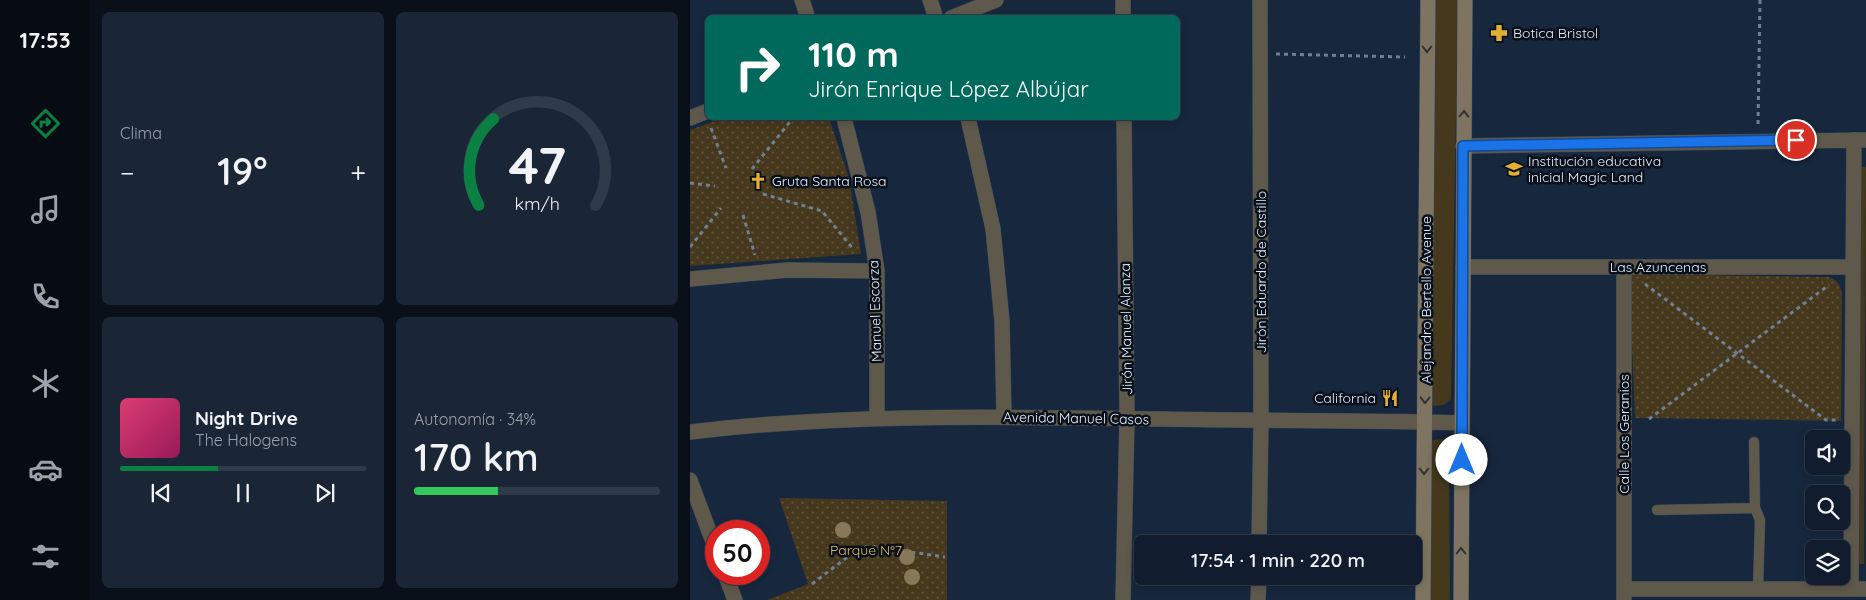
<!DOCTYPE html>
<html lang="es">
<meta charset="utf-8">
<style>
:root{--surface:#111d2e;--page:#1a2636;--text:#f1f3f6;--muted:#9ca2aa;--line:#303b4a;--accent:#0b8043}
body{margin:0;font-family:Quicksand,sans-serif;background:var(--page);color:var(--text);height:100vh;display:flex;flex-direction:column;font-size:19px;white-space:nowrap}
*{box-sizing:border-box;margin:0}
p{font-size:16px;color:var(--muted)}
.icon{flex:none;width:28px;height:28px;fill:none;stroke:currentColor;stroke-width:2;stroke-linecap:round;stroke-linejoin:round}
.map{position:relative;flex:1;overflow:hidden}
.details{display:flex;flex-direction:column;gap:12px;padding:12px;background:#091019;width:600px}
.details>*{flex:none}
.banner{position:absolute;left:15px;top:15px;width:475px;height:105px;border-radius:8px;box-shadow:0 2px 8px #0003,0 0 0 1px var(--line);background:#00695c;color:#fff;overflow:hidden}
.fabs{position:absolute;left:1115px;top:430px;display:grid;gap:10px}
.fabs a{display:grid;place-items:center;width:45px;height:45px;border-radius:8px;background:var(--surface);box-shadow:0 2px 8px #0003,0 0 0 1px var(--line);font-size:25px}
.speed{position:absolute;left:15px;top:520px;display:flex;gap:10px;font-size:25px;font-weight:700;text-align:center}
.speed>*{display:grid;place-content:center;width:65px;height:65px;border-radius:50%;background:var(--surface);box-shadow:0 2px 8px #0003,0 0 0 1px var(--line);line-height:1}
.speed .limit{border:8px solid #d22;background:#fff;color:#111}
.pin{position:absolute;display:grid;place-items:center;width:42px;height:42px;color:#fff;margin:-21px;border:2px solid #fff;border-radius:50%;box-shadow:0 1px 5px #0007}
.me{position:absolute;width:55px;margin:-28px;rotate:0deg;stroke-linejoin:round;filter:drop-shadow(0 0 4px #0008)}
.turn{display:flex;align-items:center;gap:18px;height:105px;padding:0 20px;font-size:22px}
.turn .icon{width:65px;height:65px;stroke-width:2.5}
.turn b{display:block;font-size:35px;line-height:42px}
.big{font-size:38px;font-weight:600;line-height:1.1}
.details .tile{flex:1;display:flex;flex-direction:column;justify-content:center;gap:8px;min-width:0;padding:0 18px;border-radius:8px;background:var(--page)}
.details .dial{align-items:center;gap:0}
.dial svg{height:130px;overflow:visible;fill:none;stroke:var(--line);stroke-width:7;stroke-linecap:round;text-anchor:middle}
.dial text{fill:var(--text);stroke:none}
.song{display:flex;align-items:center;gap:15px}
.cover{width:60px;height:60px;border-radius:8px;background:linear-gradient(135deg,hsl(340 70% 55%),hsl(330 70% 35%))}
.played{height:5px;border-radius:2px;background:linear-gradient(90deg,var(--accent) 40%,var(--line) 40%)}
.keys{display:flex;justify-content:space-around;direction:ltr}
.heat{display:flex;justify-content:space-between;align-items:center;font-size:28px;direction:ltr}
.charge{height:8px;border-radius:4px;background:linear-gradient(90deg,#34c759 34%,var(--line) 0)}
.details .tiles{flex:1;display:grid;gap:12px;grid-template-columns:repeat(2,1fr)}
.trip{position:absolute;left:444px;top:535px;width:288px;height:50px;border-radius:8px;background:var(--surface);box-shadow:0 2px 8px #0003,0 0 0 1px var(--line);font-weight:600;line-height:50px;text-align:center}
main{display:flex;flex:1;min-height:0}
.dock{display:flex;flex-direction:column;width:90px;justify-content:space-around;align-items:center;background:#070c12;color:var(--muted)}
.dock .icon{width:35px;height:35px}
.dock .selected{color:var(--accent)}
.dock b{font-size:22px;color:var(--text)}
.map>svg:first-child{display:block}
</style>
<main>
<nav class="dock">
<b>17:53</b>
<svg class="icon selected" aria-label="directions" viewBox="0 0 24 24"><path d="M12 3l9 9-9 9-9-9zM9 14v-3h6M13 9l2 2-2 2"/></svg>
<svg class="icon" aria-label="music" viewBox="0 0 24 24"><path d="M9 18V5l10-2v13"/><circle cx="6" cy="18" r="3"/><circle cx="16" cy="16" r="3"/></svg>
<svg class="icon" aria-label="phone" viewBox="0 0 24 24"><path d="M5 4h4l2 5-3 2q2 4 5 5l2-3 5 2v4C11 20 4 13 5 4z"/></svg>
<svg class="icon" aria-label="climate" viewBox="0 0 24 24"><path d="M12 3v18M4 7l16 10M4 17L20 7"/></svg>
<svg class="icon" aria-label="car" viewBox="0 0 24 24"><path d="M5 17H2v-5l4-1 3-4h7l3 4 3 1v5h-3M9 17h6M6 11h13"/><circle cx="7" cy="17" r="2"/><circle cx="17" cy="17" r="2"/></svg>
<svg class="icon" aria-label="filters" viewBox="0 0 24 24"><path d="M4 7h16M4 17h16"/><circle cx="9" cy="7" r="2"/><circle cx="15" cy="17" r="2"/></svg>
</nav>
<section class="details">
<div class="tiles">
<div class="tile"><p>Clima</p>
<div class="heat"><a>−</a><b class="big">19°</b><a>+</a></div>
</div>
<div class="tile dial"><svg viewBox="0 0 100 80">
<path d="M14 69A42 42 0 1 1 86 69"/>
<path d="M14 69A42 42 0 0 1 23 16" stroke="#0b8043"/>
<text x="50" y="56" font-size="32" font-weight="700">47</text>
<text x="50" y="72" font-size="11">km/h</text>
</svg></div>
<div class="tile">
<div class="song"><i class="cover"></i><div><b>Night Drive</b><p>The Halogens</p></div></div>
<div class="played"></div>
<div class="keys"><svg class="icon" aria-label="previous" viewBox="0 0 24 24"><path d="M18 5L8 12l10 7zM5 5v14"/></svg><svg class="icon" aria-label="pause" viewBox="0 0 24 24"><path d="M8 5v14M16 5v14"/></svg><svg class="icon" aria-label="next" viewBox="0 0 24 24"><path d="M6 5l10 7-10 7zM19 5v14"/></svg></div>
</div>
<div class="tile"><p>Autonomía · 34%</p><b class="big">170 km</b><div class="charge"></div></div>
</div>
</section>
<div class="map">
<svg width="1176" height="600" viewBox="0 0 1176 600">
<defs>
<pattern id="park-dots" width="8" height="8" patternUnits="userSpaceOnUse" patternTransform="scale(1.25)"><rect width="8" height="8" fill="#45381d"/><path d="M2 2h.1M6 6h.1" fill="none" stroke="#60553f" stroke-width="1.8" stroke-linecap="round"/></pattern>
</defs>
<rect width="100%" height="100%" fill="#17273d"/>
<path fill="#45381d" d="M744,0H768L761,399L754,405L743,406L737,397Z
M1171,167H1176L1174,564H1168Z
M753,439L759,448L760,600H740L738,444L744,440Z"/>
<path fill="url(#park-dots)" d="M33,118H139L159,178L171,254L0,266V130Z
M939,274L1139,277C1147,280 1151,285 1152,294L1151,421L945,418Z
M89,498L257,501V600H77L118,584Z"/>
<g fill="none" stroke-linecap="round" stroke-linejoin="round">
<g stroke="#334358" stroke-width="11">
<path id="service" d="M1064,442L1065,508
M967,510L1065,508L1070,520L1068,589"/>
</g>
<g stroke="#334358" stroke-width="16">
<path id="minor" d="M112,0L118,18
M240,0L246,18
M433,0V18
M261,18L306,0
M0,118L18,111
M154,118L178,212L187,271V418
M278,118L303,229L312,321L314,417
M773,146L1176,140
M773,267H1163
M934,267V600
M0,279L98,270L187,271
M0,432C157,413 315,417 473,419C573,421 672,420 772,423
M0,480L26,550
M569,544L571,421L570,0
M35,574L45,600
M934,589H1176
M1161,589L1164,140
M433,600L437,419L434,118
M568,600L569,576"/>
</g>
<g stroke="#334358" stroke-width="16">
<path id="secondary" d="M733,600L738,0
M771,600L775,0"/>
</g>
<path stroke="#717f92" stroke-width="3" stroke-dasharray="4 4" stroke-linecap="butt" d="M586,54L715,57
M1068,124L1070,0
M21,128L36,168
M62,169L103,118
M0,183L25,186
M73,194L132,211L164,250
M53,215L65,255
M0,247L31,208
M955,284L1136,420H1147
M959,419L1139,285
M122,584L168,549L179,546L255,557"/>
<use href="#service" stroke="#5f594c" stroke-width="10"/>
<use href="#minor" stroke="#5f594c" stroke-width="15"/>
<use href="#secondary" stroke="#7e7461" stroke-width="15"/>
</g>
<g fill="#867858">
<circle cx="153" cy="530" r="8"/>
<circle cx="217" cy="557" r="8"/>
<circle cx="222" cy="577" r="8"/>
</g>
<defs><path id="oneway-chevron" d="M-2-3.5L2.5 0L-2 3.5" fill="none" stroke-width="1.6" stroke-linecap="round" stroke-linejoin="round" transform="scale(1.25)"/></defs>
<g stroke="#323333">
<use href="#oneway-chevron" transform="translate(737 49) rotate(90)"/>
<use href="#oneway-chevron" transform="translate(774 114) rotate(-89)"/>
<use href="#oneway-chevron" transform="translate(735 400) rotate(91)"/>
<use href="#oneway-chevron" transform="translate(734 471) rotate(90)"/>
<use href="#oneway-chevron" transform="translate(771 551) rotate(-90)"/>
</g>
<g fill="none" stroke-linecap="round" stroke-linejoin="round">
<g stroke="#114b97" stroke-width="12">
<path id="route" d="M772,460L773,146L1106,140"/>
</g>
<use href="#route" stroke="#1a73e8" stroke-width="9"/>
</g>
<defs>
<g id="pharmacy-bare" transform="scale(1.35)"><path d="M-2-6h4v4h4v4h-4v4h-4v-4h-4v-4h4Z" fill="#e2af34" stroke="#09101a" stroke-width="2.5" paint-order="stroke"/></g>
<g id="school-bare" transform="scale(1.35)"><path d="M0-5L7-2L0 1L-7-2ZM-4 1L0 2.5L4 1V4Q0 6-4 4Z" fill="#e2af34" stroke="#09101a" stroke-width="2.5" paint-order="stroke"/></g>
<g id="church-bare" transform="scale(1.35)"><path d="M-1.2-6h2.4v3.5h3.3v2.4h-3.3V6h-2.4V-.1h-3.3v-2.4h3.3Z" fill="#e2af34" stroke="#09101a" stroke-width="2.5" paint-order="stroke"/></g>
<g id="restaurant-bare" transform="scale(1.35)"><path d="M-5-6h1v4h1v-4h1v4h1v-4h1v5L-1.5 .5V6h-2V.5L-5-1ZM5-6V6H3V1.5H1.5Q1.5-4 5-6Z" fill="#e2af34" stroke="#09101a" stroke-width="2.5" paint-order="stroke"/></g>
</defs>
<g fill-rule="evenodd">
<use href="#pharmacy-bare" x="809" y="33"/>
<use href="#school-bare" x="824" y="169"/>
<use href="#church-bare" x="68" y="181"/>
<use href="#restaurant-bare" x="700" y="398"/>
</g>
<g text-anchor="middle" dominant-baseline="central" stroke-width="5" stroke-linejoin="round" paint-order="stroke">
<g font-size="14" fill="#e2edfc" stroke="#09101a" text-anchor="start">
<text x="823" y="33">Botica Bristol</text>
<text x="838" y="161">Institución educativa<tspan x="838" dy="16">inicial Magic Land</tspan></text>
<text x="82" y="181">Gruta Santa Rosa</text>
<text x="686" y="398" text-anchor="end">California</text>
</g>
<g font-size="14" fill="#e2edfc" stroke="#09101a">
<text x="968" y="267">Las Azuncenas</text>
<text transform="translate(571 272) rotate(-90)">Jirón Eduardo de Castillo</text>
<text transform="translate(736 300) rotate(-90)">Alejandro Bertello Avenue</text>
<text transform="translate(185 311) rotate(-92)">Manuel Escorza</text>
<text transform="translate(436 329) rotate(-91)">Jirón Manuel Alanza</text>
<text transform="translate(386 418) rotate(1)">Avenida Manuel Casos</text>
<text transform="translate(934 434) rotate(-90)">Calle Los Geranios</text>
</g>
<g font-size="14" fill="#e0bb6e" stroke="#09101a">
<text x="176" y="550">Parque N°7</text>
</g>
</g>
</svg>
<div class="fabs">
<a><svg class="icon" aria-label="sound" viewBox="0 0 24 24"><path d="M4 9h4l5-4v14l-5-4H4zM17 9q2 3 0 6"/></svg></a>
<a><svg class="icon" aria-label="search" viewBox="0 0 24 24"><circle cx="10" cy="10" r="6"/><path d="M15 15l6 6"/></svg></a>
<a><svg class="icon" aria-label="layers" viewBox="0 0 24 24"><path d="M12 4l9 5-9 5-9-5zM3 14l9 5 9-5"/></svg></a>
</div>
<div class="speed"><div class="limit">50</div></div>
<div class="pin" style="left:1106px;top:140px;background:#d93025"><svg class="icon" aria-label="arrive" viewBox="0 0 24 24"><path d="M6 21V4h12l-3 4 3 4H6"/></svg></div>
<svg class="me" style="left:772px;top:460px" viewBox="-20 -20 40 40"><circle r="19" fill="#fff"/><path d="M0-13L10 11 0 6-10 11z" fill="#1a73e8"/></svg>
<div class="trip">17:54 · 1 min · 220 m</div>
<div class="banner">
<div class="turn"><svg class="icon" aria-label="right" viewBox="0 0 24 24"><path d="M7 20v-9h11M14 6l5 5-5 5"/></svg><div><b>110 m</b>Jirón Enrique López Albújar</div></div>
</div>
</div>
</main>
